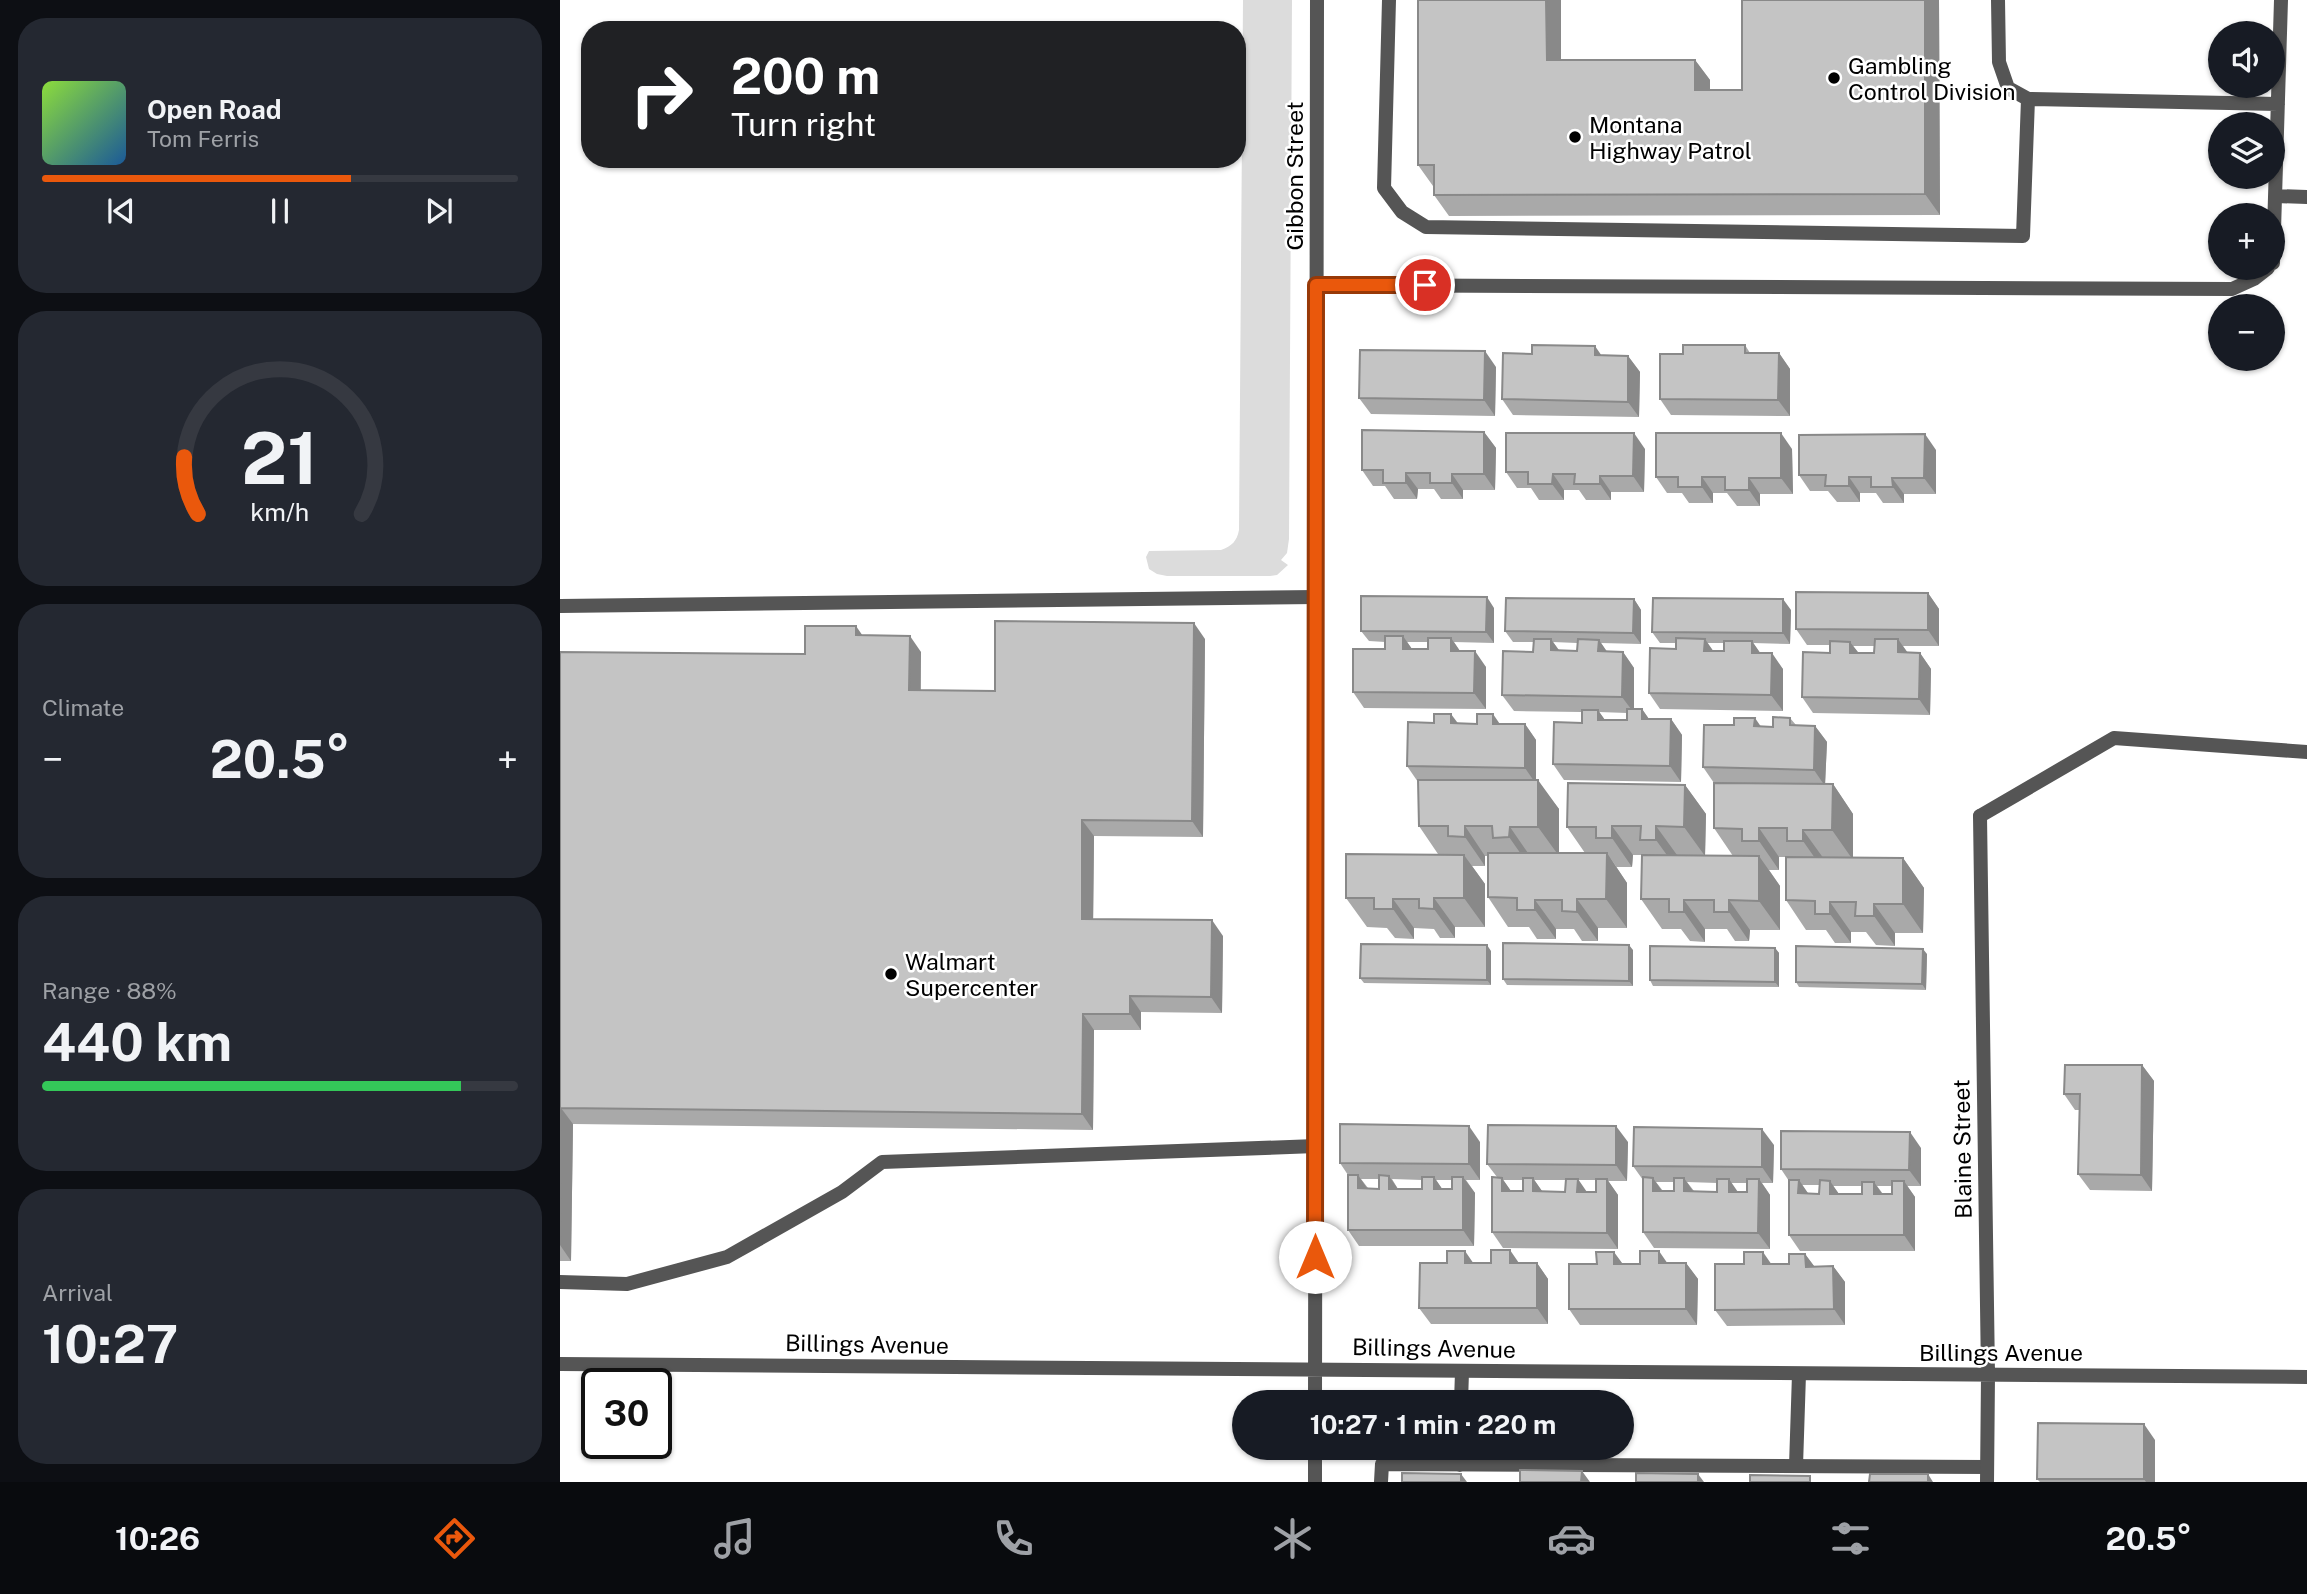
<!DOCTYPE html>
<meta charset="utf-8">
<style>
:root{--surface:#171b24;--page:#242831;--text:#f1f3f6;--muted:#9ea1a6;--line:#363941;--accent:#ea580c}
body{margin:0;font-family:"Public Sans",sans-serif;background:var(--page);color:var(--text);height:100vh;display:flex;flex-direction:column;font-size:26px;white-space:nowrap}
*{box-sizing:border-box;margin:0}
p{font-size:23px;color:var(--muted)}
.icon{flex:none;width:38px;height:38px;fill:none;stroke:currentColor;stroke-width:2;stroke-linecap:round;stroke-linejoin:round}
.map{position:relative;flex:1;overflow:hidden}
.side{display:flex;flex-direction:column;gap:18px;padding:18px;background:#0d0f14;width:560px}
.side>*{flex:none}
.banner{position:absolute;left:21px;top:21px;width:665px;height:147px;border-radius:28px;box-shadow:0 2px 5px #0004;background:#202124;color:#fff;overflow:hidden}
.fabs{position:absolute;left:1648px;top:21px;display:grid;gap:14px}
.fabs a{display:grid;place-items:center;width:77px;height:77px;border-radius:50%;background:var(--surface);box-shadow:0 2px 5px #0004;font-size:35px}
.speed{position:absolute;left:21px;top:1368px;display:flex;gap:14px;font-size:35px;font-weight:700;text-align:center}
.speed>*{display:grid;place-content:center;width:91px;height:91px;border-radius:50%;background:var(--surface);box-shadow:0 2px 5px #0004;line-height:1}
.speed .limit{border:4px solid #111;border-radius:10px;background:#fff;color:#111}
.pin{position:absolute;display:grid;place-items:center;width:60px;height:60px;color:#fff;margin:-30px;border:4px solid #fff;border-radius:50%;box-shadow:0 2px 7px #0007}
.me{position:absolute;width:77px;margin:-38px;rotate:0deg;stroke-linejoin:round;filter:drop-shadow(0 0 5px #0008)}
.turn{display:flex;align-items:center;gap:24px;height:147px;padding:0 35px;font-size:32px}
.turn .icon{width:91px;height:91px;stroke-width:2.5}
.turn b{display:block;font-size:49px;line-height:60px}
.big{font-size:52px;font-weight:700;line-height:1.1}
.side .card{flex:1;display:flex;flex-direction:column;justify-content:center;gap:10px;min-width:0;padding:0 24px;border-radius:28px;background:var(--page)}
.side .dial{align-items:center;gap:0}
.dial svg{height:182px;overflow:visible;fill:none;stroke:var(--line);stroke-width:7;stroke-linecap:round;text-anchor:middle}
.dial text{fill:var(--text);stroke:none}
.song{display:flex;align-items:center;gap:21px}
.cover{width:84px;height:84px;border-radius:10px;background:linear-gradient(135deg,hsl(90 70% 55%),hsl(210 70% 35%))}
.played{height:7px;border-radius:4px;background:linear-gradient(90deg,var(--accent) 65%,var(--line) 65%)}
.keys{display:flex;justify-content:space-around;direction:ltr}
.heat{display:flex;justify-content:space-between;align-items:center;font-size:38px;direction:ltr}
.charge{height:10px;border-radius:5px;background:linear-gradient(90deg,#34c759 88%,var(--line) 0)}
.trip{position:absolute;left:672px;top:1390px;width:402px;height:70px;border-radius:35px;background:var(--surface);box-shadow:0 2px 5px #0004;font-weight:700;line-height:70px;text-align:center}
.dock{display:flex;height:112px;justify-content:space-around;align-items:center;background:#090b0e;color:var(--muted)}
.dock .icon{width:49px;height:49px}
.dock .on{color:var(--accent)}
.dock b{font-size:32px;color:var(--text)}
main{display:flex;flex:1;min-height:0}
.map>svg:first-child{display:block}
</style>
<main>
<section class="side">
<div class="card">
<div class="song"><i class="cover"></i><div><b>Open Road</b><p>Tom Ferris</p></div></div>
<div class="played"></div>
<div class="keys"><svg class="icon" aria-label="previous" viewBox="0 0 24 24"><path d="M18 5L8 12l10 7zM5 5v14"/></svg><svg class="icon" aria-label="pause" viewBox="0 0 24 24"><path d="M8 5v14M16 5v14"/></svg><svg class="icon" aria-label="next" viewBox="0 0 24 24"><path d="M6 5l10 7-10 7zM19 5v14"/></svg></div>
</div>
<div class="card dial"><svg viewBox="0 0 100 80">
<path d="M14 69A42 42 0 1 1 86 69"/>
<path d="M14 69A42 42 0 0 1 8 44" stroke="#ea580c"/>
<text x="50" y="56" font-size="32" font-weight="700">21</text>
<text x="50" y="72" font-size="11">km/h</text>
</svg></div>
<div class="card"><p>Climate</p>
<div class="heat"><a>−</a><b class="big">20.5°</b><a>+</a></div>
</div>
<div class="card"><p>Range · 88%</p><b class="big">440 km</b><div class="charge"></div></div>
<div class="card"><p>Arrival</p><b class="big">10:27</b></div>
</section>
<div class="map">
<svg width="1747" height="1482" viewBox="0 0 1747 1482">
<rect width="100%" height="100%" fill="#fff"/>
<path fill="#dcdcdc" d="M683,0H732L729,539L727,553L721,560L728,565L717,575L710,576H607L597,574L589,569L586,557L589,551L661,550C672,546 677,541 679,530Z"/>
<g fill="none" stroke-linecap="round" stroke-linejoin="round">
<path stroke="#555" stroke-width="14" d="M829,0L824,188L842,212L866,227L1463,236L1468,99
M1438,0L1439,62L1448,88L1468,99L1718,104
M1716,196L1747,197
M1713,263L1721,0
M756,285L1672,289L1694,279L1708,268
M0,606L756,597
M1420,816L1554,738L1747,752
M0,1282L67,1284L167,1257L282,1192L322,1162L756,1146
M901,1402L902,1372
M900,1465L901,1447
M1236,1466L1239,1374
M821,1482L822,1464L1427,1467"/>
<path stroke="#555" stroke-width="14" d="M1420,816L1428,1375L1427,1482
M0,1364L1747,1377
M755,1402L757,0
M755,1482V1447"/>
</g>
<path fill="#a9a9a9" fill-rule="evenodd" d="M1182,0H1379L1380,215L889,216L874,195V186H873L858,165L1001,60H1135L1150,80V90H1182Z
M1185,345L1190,353H1219L1230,369V416L1111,415L1100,399L1123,354Z
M1042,356H1068L1080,372L1079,417L953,415L942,399Z
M936,367L935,416L811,414L799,398Z
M924,432L936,448L935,490H903V499H881L874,489H858L857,499H834L825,486H813L802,470Z
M1085,449L1084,492H1051V500H1026L1019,490H1004V500H979L971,488H957L946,472Z
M1232,449L1233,494H1200V506H1177L1167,493H1153V503H1129L1122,493H1107L1096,477Z
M1376,450V494H1344V503H1323L1316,493H1300V502H1277L1268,491H1250L1239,475Z
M1368,593L1379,609V646H1343L1348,653H1360L1371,669L1370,715L1253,713L1242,697L1270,653V645H1247L1236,629ZM1293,646H1314V653H1298Z
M1074,599L1081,610V644L1041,643L1047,652H1063L1074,668V709H1082L1089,719H1111L1122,735L1121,782L1004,780L993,764L1022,723V712L954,711L942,695L973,652L974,642H953L945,631ZM993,642L1017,643V651L999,650ZM1039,712L1067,713V720H1045Z
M934,608V643L894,642L900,651L926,667V709L804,708L793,692L825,649V642L809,641L801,631ZM847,642H868V649H852Z
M1231,610L1230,644L1193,643L1200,653L1223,669V711L1100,709L1089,693L1116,649V643H1100L1092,632ZM1147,643H1164V651H1153Z
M302,635L361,652V690L435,691L645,639L643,837L534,836L533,919L663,936L662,1013L581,1012V1030H534L533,1130L13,1124L11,1261H0V652L245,654Z
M1230,718L1236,725L1255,726L1267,742L1265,784H1273L1293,814V858H1343L1364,888L1363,933H1335V946L1316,945L1306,932H1291V943H1275L1266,930H1246L1226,900V857H1219V870H1209L1220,886V930H1190L1189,941H1175L1167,929H1145V942L1130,941L1121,929H1102L1081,899L1082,855H1073L1072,867H1056L1049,856L1067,883V928H1038V941H1022L1014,929H996V939H977L969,927H948L928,897V856H925V866H912L925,884V927H895V938H880L874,929L854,928V939L835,938L827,928L807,927L786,898L878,854L859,826L858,782L847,766L898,724H965L976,740V780L999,809V853H1025L1007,827L1125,785L1146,814L1145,856H1173L1154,828V783L1143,767L1201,726L1213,727Z
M1215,948L1219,953V987L1093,986L1090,980Z
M1073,950V986L947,985L943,979Z
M931,951V985L804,983L800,978Z
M1367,954L1366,990L1239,987L1236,982Z
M1582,1065L1594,1081L1592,1191L1530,1190L1518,1174L1520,1110H1515L1504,1094Z
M920,1142V1180H906L915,1193L914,1246H799L788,1230V1175L780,1163ZM801,1179H819V1189L808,1188ZM832,1179L862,1180V1189H838ZM876,1180H892V1189H882Z
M1068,1142L1067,1181H1048L1058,1195V1249L943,1248L932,1232L937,1177L927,1164ZM943,1180H963V1191H951ZM974,1180H1006L1005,1192L982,1191ZM1018,1180H1036V1192H1026Z
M1214,1145L1213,1183H1202L1210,1195V1249L1094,1248L1083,1232V1180L1073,1166ZM1096,1182H1114V1191H1103ZM1127,1182L1157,1183V1192L1134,1191ZM1171,1183H1187V1192H1177Z
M1361,1148V1186H1347L1355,1197V1251H1240L1229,1235V1181L1221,1169ZM1242,1185H1259V1194H1248ZM1273,1186H1302V1194H1279ZM1317,1186H1332V1194H1323Z
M1245,1254L1254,1266H1273L1285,1282V1325L1167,1326L1155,1310L1211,1264H1229Z
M959,1263H977L988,1279V1324H871L859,1308Z
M1126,1263L1138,1279L1137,1325H1020L1009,1309L1062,1264Z
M1595,1440V1482H1480L1477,1479Z"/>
<path fill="#898989" d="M986,0H1001V81L987,60Z
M1365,0H1379L1380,215L1365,194Z
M1135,60L1150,80V111L1135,90Z
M1035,346L1046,362L1035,355Z
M925,351L936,367L935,416L924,400Z
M1219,353L1230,369V416L1218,400Z
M1068,356L1080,372L1079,417L1068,402Z
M924,432L936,448L935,490L924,474Z
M1074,433L1085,449L1084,492L1073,476Z
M1221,433L1232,449L1233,494L1221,478Z
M1365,434L1376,450V494L1364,478Z
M846,473L858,489L857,499L846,483Z
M892,474L903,490V499L892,483Z
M993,474L1004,490V500L992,484Z
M1040,476L1051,492V500L1040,484Z
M1142,477L1153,493V503L1142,487Z
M1289,477L1300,493V502L1289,486Z
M1189,478L1200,494V506L1189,490Z
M1332,478L1344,494V503L1333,487Z
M1368,593L1379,609V646L1368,630Z
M927,597L934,608V643L926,632Z
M1074,599L1081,610V644L1073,633Z
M1223,599L1231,610L1230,644L1223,633Z
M634,623L645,639L643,837L632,821Z
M296,626L307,642L296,635Z
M350,636L361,652L360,706L349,690Z
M843,636L854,652L843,649Z
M891,638L902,654L891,651Z
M991,639L1002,655L991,650Z
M1145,639L1156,655L1144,651Z
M1338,639L1349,655L1338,652Z
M1039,640L1050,656L1038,651Z
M1192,641L1203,657L1192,653Z
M1290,642L1302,657L1290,653Z
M915,651L926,667V709L914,693Z
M1063,652L1074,668V713L1062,697Z
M1212,653L1223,669V711L1211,695Z
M1360,653L1371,669L1370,715L1359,699Z
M1082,709L1093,725L1082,719Z
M1038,710L1049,726L1038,720Z
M891,714L903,730L891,723Z
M933,714L944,730L933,724Z
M1195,718L1206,734L1194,726Z
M1111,719L1122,735L1121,782L1110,766Z
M965,724L976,740V784L965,768Z
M1255,726L1267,742L1265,786L1254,770Z
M978,780L999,809V856L978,827Z
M1273,784L1293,814V860L1272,830Z
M1125,785L1146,814L1145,856L1124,827Z
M522,820L534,836L533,935L522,919Z
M905,826L925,856V866L905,837Z
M1052,826L1073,855L1072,867L1052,838Z
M1096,826L1117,855V869L1096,840Z
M950,827L970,856V867L949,837Z
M1199,828L1219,857V870L1199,841Z
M1243,830L1264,859V871L1243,841Z
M1047,853L1067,883V928L1046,899Z
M904,855L925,884V927L904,898Z
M1199,856L1220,886V930L1199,901Z
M1343,858L1364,888L1363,933L1343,904Z
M874,898L895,927V938L874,909Z
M833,899L854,928V939L833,909Z
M1017,899L1038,928V941L1017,912Z
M975,900L996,929V939L975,910Z
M1124,900L1145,929V942L1124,912Z
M1169,900L1190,930L1189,941L1169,912Z
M1270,902L1291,932V943L1270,914Z
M1314,904L1335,933V946L1314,916Z
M652,920L663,936L662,1013L651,997Z
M927,945L931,951V985L927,980Z
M1069,945L1073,950V986L1069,981Z
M1215,948L1219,953V987L1215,982Z
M1363,949L1367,954L1366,990L1362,984Z
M570,996L581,1012V1030L570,1014Z
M523,1014L534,1030L533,1130L522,1114Z
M1582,1065L1594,1081L1592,1191L1581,1175Z
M1,1108L13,1124L11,1261L0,1245Z
M909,1126L920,1142V1180L909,1164Z
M1056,1126L1068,1142L1067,1181L1056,1165Z
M1202,1129L1214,1145L1213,1183L1202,1167Z
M1350,1132L1361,1148V1186L1349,1170Z
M798,1175L809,1191L798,1188Z
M829,1176L840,1192L829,1189Z
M874,1177L885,1193L874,1189Z
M903,1177L915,1193L914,1246L903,1230Z
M942,1178L953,1194L942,1191Z
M973,1178L984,1194L973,1191Z
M1093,1178L1104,1194L1093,1191Z
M1124,1178L1135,1194L1124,1191Z
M1018,1179L1029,1195L1017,1192Z
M1047,1179L1058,1195V1249L1047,1233Z
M1169,1179L1180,1195L1169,1192Z
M1199,1179L1210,1195V1249L1198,1233Z
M1239,1180L1250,1196L1238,1193Z
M1270,1181L1281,1197L1270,1194Z
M1344,1181L1355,1197V1251L1344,1235Z
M1314,1182L1325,1198L1314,1194Z
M950,1250L961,1266L950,1263Z
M905,1251L916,1267L905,1263Z
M1099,1251L1110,1267L1099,1263Z
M1054,1252L1065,1267L1054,1264Z
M1203,1252L1214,1268L1203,1264Z
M1245,1254L1257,1270L1246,1267Z
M977,1263L988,1279V1324L977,1308Z
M1126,1263L1138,1279L1137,1325L1126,1309Z
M1273,1266L1285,1282V1325L1274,1309Z
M1584,1424L1595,1440V1482H1586L1584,1479Z
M1022,1471L1030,1482H1021Z
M901,1474L907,1482H901Z
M1138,1474L1144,1482H1138Z
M1368,1474L1373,1482H1368Z"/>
<path fill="#c4c4c4" stroke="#898989" stroke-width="2" d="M858,0H986L987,60H1135V90H1182V0H1365V194L874,195V165H858Z
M972,345L1035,346V355L1068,356V402L942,399L943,353L972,354Z
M1123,345H1185V353H1219L1218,400L1100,399V354H1123Z
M800,350L925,351L924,400L799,398Z
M802,430L924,432V474H892V483H870V473H846V483H823V470H802Z
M946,433H1074L1073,476H1040V484H1014L1015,474H993L992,484H968V472H946Z
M1096,433H1221V478H1189V490H1165V477H1142V487H1118V477H1096Z
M1365,434L1364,478H1332L1333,487H1311V477H1289V486H1265L1266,475H1239V435Z
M1236,592L1368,593V630L1236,629Z
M801,596L927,597L926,632L801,631Z
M946,598L1074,599L1073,633L945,631Z
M1093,598L1223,599V633L1092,632Z
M435,621L634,623L632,821L522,820V919L652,920L651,997L570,996V1014H523L522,1114L1,1108L0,1245V652L245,654V626H296V635L350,636L349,690L435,691Z
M825,636H843V649H868V638H891V651H915L914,693L793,692V649H825Z
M1116,638L1145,639L1144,651H1164V641H1192V653H1212L1211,695L1089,693L1090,648L1116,649Z
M974,639H991V650L1017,651L1018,639L1039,640L1038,651L1063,652L1062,697L942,695L943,651L973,652Z
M1315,639H1338V652L1360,653L1359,699L1242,697L1243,652L1270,653V641L1290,642V653H1314Z
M1067,709H1082V719H1111L1110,766L993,764L994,722L1022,723V710H1038V720H1067Z
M874,714H891V723L917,724V714H933V724H965V768L847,766L848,722L874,723Z
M1213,717L1230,718V725L1255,726L1254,770L1143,767L1144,725H1174V718H1195L1194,726L1213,727Z
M858,780H978V827H950L949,837L933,838L932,826H905V837L888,836V826H859Z
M1008,783L1125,785L1124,827L1096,826V840H1080L1081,826H1052V838H1036V827H1007Z
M1154,783L1273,784L1272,830H1243V841H1227V828H1199V841H1182V829L1154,828Z
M928,853H1047L1046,899H1017V912L1002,911V900H975V910H957V898L928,897Z
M786,854L904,855V898H874V909L859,908V899H833V909H814V898H786Z
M1082,855L1199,856V901L1169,900V912H1154V900H1124V912H1109V899H1081Z
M1226,857L1343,858V904H1314V916H1295L1296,902H1270V914H1255V901L1226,900Z
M943,943L1069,945V981L943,979Z
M801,944L927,945V980L800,978Z
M1090,946L1215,948V982L1090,980Z
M1236,946L1363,949L1362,984L1236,982Z
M1505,1065H1582L1581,1175L1518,1174L1520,1094H1504Z
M780,1124L909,1126V1164L780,1163Z
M928,1125L1056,1126V1165L927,1164Z
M1074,1127L1202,1129V1167L1073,1166Z
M1221,1131L1350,1132L1349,1170L1221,1169Z
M788,1175H798V1188L819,1189V1175L829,1176V1189H862V1177H874V1189H892V1177H903V1230H788Z
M932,1177L942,1178V1191H963V1178H973V1191L1005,1192L1006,1179H1018L1017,1192H1036V1179H1047V1233L932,1232Z
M1083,1177L1093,1178V1191H1114V1178H1124V1191L1157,1192V1179H1169V1192H1187V1179H1199L1198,1233L1083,1232Z
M1229,1180H1239L1238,1193L1259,1194L1260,1180L1270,1181V1194H1302V1182H1314V1194H1332V1181H1344V1235H1229Z
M931,1250H950V1263H977V1308H859L860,1263H887V1251H905V1263H931Z
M1080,1251H1099V1263H1126V1309H1009V1264H1037L1036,1252H1054V1264H1080Z
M1184,1252H1203V1264H1229V1254H1245L1246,1267L1273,1266L1274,1309L1155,1310V1264H1184Z
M1478,1423L1584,1424V1479H1477Z
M960,1470L1022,1471L1021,1482H960Z
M842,1473L901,1474V1482H842Z
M1076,1473L1138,1474V1482H1076Z
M1310,1474H1368V1482H1309Z
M1190,1475L1250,1476V1482H1190Z"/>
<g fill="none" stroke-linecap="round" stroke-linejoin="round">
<g stroke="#983908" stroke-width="18">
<path id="route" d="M755,1257L756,285H865"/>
</g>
<use href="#route" stroke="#ea580c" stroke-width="12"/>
</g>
<g fill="#000" stroke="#fff" stroke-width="2.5">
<circle cx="1274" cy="78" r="7"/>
<circle cx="1015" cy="137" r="7"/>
<circle cx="331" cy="974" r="7"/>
</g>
<g text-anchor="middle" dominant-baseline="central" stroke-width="5" stroke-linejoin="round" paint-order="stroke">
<g font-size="23" fill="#000" stroke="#fff" text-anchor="start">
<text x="1288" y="65">Gambling<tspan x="1288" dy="26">Control Division</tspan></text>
<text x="1029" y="124">Montana<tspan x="1029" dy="26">Highway Patrol</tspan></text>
<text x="345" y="961">Walmart<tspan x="345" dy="26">Supercenter</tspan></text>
</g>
<g font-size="23" fill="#000" stroke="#fff">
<text transform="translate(734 176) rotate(-90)">Gibbon Street</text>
<text transform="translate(1402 1149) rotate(-91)">Blaine Street</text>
<text transform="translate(307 1344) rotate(1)">Billings Avenue</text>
<text transform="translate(874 1348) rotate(1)">Billings Avenue</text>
<text x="1441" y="1352">Billings Avenue</text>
</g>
</g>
</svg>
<div class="fabs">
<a><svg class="icon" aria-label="sound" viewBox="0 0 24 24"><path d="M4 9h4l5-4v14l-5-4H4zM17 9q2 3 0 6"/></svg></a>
<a><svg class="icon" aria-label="layers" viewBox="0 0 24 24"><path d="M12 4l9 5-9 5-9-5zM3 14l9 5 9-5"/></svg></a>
<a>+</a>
<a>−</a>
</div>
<div class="speed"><div class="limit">30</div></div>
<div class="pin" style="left:865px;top:285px;background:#d93025"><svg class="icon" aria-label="arrive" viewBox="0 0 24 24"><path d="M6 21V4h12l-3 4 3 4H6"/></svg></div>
<svg class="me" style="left:755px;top:1257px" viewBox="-20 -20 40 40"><circle r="19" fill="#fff"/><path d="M0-13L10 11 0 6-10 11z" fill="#ea580c"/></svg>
<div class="trip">10:27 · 1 min · 220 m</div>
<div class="banner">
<div class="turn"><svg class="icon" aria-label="right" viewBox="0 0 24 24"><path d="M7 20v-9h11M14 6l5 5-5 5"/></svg><div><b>200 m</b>Turn right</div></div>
</div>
</div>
</main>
<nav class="dock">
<b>10:26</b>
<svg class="icon on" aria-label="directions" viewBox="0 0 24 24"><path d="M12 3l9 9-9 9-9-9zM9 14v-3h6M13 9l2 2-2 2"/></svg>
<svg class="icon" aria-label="music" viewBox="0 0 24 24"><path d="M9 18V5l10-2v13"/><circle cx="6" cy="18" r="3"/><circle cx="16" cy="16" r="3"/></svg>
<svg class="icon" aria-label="phone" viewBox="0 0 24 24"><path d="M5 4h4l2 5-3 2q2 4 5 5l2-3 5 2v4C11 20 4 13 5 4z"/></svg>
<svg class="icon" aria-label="climate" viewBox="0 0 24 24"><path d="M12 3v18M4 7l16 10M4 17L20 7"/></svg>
<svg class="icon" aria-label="car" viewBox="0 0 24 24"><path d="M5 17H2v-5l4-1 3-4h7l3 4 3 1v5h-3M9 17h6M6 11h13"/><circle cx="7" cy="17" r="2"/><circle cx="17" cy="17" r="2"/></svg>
<svg class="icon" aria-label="filters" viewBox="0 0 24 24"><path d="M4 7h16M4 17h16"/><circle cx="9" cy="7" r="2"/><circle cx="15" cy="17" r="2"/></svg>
<b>20.5°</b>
</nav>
